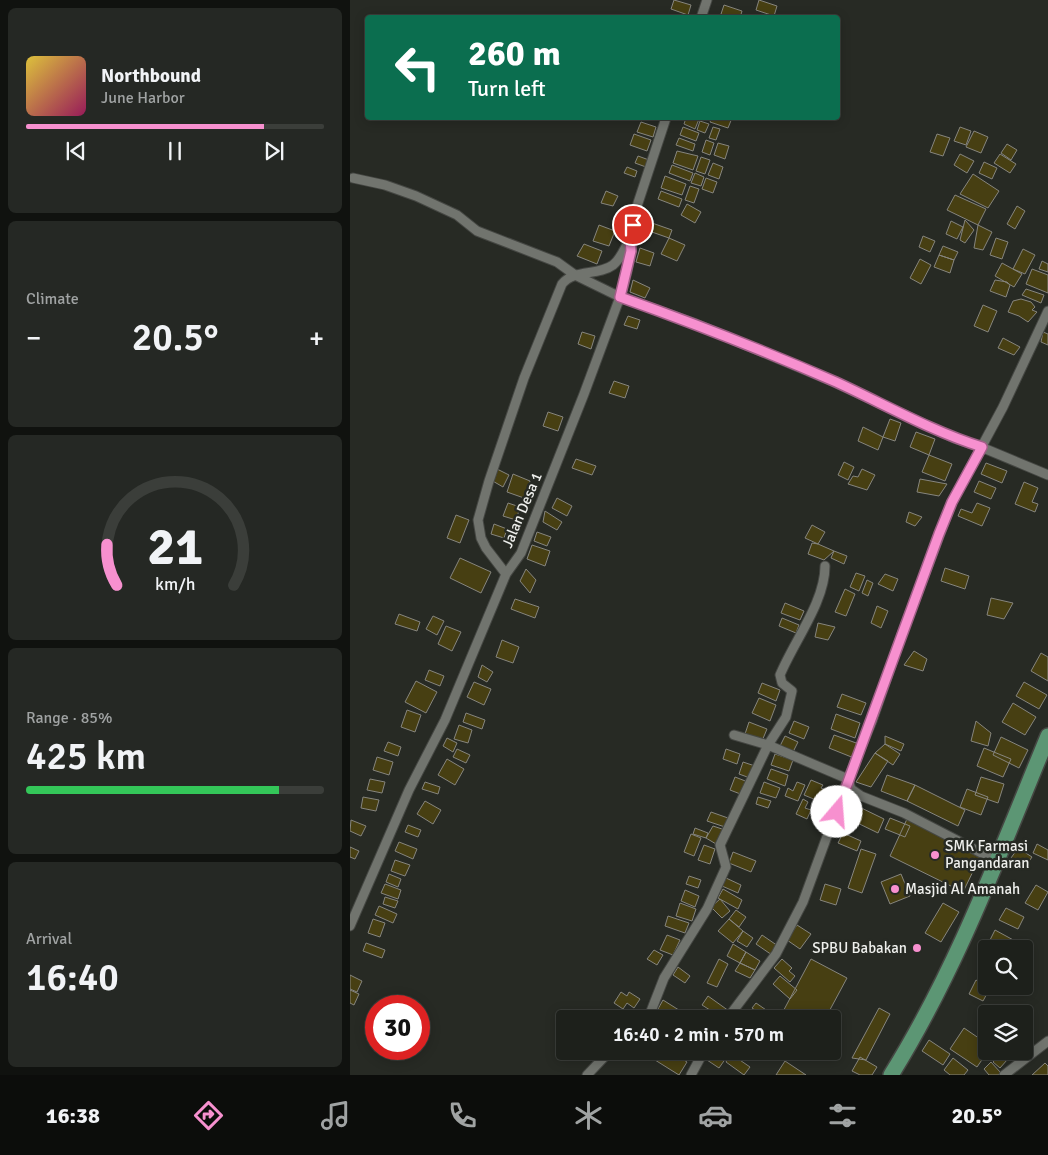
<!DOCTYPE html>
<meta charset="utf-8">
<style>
:root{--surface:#1d201b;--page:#252824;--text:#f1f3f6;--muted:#a0a3a3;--line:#3b3e3a;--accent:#f790cf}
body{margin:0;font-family:Signika,sans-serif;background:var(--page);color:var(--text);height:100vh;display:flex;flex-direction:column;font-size:19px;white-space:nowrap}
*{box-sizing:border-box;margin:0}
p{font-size:16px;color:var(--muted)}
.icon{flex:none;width:28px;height:28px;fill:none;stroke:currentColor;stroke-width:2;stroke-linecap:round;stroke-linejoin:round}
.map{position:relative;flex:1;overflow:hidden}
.side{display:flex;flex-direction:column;gap:8px;padding:8px;background:#10120f;width:350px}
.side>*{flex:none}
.banner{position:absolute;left:15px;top:15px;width:475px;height:105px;border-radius:5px;box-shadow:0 2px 12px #0003,0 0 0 1px var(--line);background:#0b6e4f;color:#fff;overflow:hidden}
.tools{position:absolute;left:628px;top:940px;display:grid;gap:10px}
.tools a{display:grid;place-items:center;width:55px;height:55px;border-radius:5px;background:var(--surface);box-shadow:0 2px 12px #0003,0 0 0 1px var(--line);font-size:25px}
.speed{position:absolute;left:15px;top:995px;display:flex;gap:10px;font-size:25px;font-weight:700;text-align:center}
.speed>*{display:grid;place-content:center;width:65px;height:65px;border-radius:50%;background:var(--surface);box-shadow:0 2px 12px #0003,0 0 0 1px var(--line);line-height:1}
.speed .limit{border:8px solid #d22;background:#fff;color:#111}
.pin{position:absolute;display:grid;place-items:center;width:42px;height:42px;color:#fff;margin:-21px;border:2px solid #fff;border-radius:50%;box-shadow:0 1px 5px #0007}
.me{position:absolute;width:55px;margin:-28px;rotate:18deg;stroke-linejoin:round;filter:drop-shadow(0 0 4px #0008)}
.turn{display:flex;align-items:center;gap:18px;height:105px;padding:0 20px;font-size:22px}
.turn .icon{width:65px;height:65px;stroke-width:2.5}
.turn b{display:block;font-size:35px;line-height:42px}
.big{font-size:38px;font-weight:600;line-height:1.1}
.side .card{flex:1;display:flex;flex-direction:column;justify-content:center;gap:8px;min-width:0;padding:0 18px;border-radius:8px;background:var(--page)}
.side .dial{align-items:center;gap:0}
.dial svg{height:130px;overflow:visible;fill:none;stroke:var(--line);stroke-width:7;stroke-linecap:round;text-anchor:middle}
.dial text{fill:var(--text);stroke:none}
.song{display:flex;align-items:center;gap:15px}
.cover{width:60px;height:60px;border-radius:8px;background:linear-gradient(135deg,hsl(50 70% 55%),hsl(330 70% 35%))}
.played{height:5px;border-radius:2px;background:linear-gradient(90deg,var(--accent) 80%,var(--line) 80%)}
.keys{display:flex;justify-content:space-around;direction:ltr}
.heat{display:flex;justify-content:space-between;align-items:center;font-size:28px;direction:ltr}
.charge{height:8px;border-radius:4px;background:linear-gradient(90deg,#34c759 85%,var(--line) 0)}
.trip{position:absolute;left:206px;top:1010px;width:285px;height:50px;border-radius:5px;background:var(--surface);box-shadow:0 2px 12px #0003,0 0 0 1px var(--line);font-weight:600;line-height:50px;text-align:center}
.tabs{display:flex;height:80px;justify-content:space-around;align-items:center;background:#0c0d0b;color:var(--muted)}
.tabs .icon{width:35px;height:35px}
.tabs .selected{color:var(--accent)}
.tabs b{font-size:22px;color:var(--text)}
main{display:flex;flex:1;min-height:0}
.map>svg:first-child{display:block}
</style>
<main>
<section class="side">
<div class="card">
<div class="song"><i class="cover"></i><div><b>Northbound</b><p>June Harbor</p></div></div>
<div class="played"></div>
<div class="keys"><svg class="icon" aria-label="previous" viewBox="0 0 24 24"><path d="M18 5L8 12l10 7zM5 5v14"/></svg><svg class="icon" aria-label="pause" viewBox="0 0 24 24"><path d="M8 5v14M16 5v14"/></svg><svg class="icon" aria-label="next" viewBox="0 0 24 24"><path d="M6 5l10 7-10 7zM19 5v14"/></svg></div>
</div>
<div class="card"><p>Climate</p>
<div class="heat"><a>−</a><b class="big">20.5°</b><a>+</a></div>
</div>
<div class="card dial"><svg viewBox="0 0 100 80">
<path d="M14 69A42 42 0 1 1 86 69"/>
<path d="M14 69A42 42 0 0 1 8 44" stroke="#f790cf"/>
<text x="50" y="56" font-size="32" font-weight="700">21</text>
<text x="50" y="72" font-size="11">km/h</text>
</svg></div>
<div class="card"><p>Range · 85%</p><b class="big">425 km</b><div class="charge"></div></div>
<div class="card"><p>Arrival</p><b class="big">16:40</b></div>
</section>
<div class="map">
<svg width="698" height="1075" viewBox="0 0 698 1075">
<rect width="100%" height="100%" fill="#272a24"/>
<path fill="#473f12" stroke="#86857e" d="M324,0L341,5L338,15L321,9Z
M409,0L427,6L424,16L406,10Z
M374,5L392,11L390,18H382L371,14Z
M336,118L349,119L345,129L334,124Z
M362,118H382L378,128L360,122Z
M350,121L359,124L355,133L347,130Z
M291,122L306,127L303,137L287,132Z
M333,127L349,133L346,141L330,135Z
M363,127L370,129L366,140L359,138Z
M610,127L621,131L616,145L604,141Z
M624,131L638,137L631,153L616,147Z
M284,134L301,140L297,151L280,145Z
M587,134L600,138L593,156L580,152Z
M329,138L345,144L343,151L326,145Z
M356,140L364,143L360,155L352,152Z
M368,143L379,146L375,159L364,155Z
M657,144L667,150L661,160L651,153Z
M327,151L348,156L343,170L323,163Z
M610,154L624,161L617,173L604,165Z
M650,154L666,164L660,173L644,163Z
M288,156L299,160L296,167L285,163Z
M351,157L360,160L355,174L346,171Z
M634,162L647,168L642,179L629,173Z
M363,163L373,167L369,179L358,175Z
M322,165L343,173L340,181L319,173Z
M277,167L287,171L285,177L274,173Z
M345,173L354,177L351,186L341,183Z
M623,174L649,191L638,208L610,194Z
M315,176L336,184L332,195L311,188Z
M356,178L367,182L363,193L352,189Z
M340,186L349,189L344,203L335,200Z
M256,191L268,196L263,206L251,203Z
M311,191L332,199L329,207L308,199Z
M605,195L636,209L628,225L597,210Z
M337,204L351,212L345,223L331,215Z
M667,206L675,211L665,229L657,224Z
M615,220L624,230L615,243L610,240Z
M601,221L613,227L607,239L596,234Z
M302,223L322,230L319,238L299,231Z
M249,225L265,231L259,246L243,241Z
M628,225L642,232L633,250L624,248Z
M573,236L585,241L580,252L569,247Z
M319,238L335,245L327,261L311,254Z
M646,238L658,242L652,259L640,255Z
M234,244L252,251L247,264L227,256Z
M593,246L608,252L604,260L589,255Z
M290,248L304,253L300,266L286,262Z
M673,249L685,255L675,274L663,269Z
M589,255L604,260L600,273L584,267Z
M570,259L581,265L571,284L560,278Z
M692,261L698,264V272L689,269Z
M652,263L672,274L664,287L645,276Z
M682,269L698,275V293L676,284Z
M283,280L300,288L295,298L280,292Z
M645,280L657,282L660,285L656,297L640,291Z
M676,289L694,295L691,303L672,295Z
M671,299L681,302L685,307L682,310L687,312L678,322L669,316L658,312L663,301Z
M633,305L647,311L638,332L624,326Z
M278,316L290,320L287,329L274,325Z
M232,332L245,336L241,349L228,344Z
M693,332L698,334V345L691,342Z
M653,338L670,347L664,355L648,348Z
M264,381L279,386L275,398L259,393Z
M198,412L213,417L208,431L193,426Z
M540,419L551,423L545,441L533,437Z
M513,427L533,437L528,450L508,441Z
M566,432L585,439L579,455L560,447Z
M579,455L602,464L595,481L572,472Z
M226,459L246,466L242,475L222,468Z
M494,462L504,467L498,480L488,475Z
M636,463L657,471L652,483L631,474Z
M147,469L159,475L153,487L141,480Z
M512,469L525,475L517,490L498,484L503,476L508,477Z
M163,474L180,481L174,498L157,492Z
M570,479L597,484L589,496L567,492Z
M629,481L646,488L641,499L624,492Z
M674,482L688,488L682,502L688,504L685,512L665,504Z
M207,498L222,506L217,516L202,508Z
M158,503L170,507L166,520L153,516Z
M627,503L640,508L632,526L608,516L611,509L622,513Z
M195,511L212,522L207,530L193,522Z
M559,512L572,517L565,526L556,522Z
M106,515L119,520L110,543L97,538Z
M144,524L157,529L154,538L141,534Z
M462,525L475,532L468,544L455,538Z
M187,532L201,537L197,546L184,541Z
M462,543L468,544L484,551L474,560L458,554Z
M182,545L200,551L195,566L177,559Z
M484,551L497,556L494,564L481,558Z
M110,558L141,572L131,593L100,578Z
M595,568L619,576L615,589L591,581Z
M176,569L186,580L180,593L170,581Z
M506,573L515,576L509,591L500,587Z
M535,574L548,579L543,591L528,584Z
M517,580L523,583L518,596L512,593Z
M495,589L505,594L496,616L485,612Z
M641,598L663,603L654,619L637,615Z
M165,599L189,607L185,618L161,609Z
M435,603L454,611L450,620L431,613Z
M527,606L538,611L531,628L521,623Z
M49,614L70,622L67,631L45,624Z
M83,616L94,621L87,635L76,629Z
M432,618L449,625L446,633L429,626Z
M468,623L485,627L478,640L465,637Z
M96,626L111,632L102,651L88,644Z
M152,640L169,647L163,663L146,657Z
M564,651L577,659L573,671L554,665Z
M691,653L698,657V681L681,671Z
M132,665L143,672L137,682L128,677Z
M79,670L94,676L90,686L75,680Z
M66,681L87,692L76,713L55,702Z
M124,682L141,689L134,705L117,697Z
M674,682L697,695L689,709L666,696Z
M412,683L430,690L426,701L408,693Z
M492,694L516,703L511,715L487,707Z
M409,698L426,705L420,721L402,713Z
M663,703L686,717L675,735L652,722Z
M57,710L71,715L65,732L51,727Z
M116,713L135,720L132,729L113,722Z
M486,714L510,723L505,738L481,729Z
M444,721L459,727L454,739L439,733Z
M626,721L641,733L638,746L621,741Z
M399,722L417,729L412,741L395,734Z
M109,725L122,730L118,743L104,739Z
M484,735L509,744L504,758L479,748Z
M435,736L448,742L442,754L429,748Z
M535,736L554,744L551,751L535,744Z
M651,737L678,750L669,768L643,755Z
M97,738L107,743L103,752L93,746Z
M38,742L51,747L48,756L34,751Z
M535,744L550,754L543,765L525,753Z
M634,748L661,759L653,777L627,766Z
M107,749L120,755L116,763L103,757Z
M376,749L390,754L387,764L373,759Z
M525,753L538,761L521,787L506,782Z
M425,754L443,760L439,771L421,765Z
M27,757L43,762L39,775L23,770Z
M97,759L114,769L105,785L88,775Z
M393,762L405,766L400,778L389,774Z
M421,769L438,775L435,786L417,779Z
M537,775L565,785L557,801L531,791Z
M385,777L398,782L393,795L380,790Z
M631,777L654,784L648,803L625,795Z
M20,779L35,782L32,793L17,790Z
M461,780L473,785L471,788L477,791L475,798L469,795L466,800L454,795Z
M75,782L90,787L88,794L72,789Z
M414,782L430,788L426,798L410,793Z
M447,782L455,785L448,801L435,796L438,788L443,791Z
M565,785L615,810L608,826L557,801Z
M617,789L638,797L631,815L610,807Z
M13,797L29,800L26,811L11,808Z
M408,797L421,801L418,808L406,804Z
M453,799L458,802L455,808L461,810L457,819L446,814Z
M75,801L91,810L83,824L67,814Z
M497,801L534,819L528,833L491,815Z
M474,804L483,813L470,826L461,818Z
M361,812L378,818L375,827L357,821Z
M540,818L560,826L555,837L535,829Z
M557,819L631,855L613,892L540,856Z
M1,820L16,826L11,836L0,831Z
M58,825L71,830L68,837L55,832Z
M363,826L375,830L366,844L356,838Z
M345,828L358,833L356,838L343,834Z
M493,833L511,841L507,851L488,843Z
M341,834L351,838L344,856L334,852Z
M49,842L67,849L63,859L45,851Z
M687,844L698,850V860L683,853Z
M354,845L365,849L360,864L348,860Z
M0,847L9,851L5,859L0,857Z
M668,848L682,857L675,867L661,858Z
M511,849L526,854L512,893L498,888Z
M383,852L406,861L401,872L379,863Z
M45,860L60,865L55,876L41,871Z
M39,874L51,879L48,887L36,882Z
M551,874L560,896L540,904L531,882Z
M339,876L351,880L348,888L336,884Z
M376,878L391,885L388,893L372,886Z
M35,884L51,890L48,899L31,893Z
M475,884L491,889L486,905L470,900Z
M686,885L698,892L688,910L675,903Z
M373,889L392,900L388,909L368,898Z
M335,890L349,896L345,907L331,901Z
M35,897L48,901L45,908L33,904Z
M370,899L380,911L372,918L361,907Z
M330,903L346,909L342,921L326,916Z
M593,903L609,912L591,942L575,933Z
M29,906L47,914L43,923L25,915Z
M656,908L674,917L668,929L649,920Z
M386,910L396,917L389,927L379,919Z
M318,916L339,923L335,933L315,926Z
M23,919L35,923L30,937L18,933Z
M379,919L393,931L383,943L368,931Z
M447,925L461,934L450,949L437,940Z
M645,930L667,942L664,949H647L638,944Z
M393,931L403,938L397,947L387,941Z
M317,935L330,940L323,955L310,950Z
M412,935L428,946L422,955L406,944Z
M16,943L35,950L32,958L13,951Z
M383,944L396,952L390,963L377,956Z
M304,950L313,955L307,965L297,959Z
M396,952L410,961L405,970L390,963Z
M369,959L378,964L367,987L357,983Z
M432,959L442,968L439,971L445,976L440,982L424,968Z
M461,959L497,978L475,1019H429Z
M390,963L405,970L400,978L385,971Z
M328,967L340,976L335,983L323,975Z
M0,975L12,981L7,992L0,989Z
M430,976L447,990L440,999L423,984Z
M626,980L640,988L633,1001L619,994Z
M0,990L9,994L4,1005L0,1003Z
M271,992L277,996L279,992L290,999L284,1008L277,1003L273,1009L264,1003Z
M358,996L379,1011L374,1019L352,1005Z
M313,1000L332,1012L328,1019H323L308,1009Z
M406,1003L422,1014L419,1019L402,1008Z
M529,1008L540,1014L516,1060L502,1058Z
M402,1010L415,1019H398L396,1018Z
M255,1011L268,1019H250Z
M354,1011L366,1019H349Z
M614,1028L636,1043L638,1051L627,1067L600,1049Z
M676,1036L683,1047L667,1058L663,1051H674V1037Z
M579,1040L600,1054L593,1065L572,1051Z
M311,1051H320L337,1062L329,1075L305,1060Z
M363,1051L376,1058L369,1068L357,1060Z
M392,1051H406L401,1059L390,1053Z
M381,1054L400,1067L394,1075L376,1062Z
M650,1054L657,1060L650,1068L643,1062Z
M510,1057L527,1067L522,1075H510L502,1071Z
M603,1058L618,1070L614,1075H600L594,1070Z
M435,1061L456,1075H426Z
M641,1062L651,1073L648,1075H639L634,1069Z
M695,1063L698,1066V1075H682Z"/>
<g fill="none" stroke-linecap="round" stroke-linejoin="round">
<g stroke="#454743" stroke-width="11">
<path id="minor" d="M351,18L357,0
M3,178L35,185L66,196L107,215L127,231L207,262L225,275L270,297L346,324L484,382L604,438L631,447L698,475
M156,574L136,548L131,538L128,520L139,481L174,378L212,284C224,269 248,276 263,265C271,259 275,247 280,239
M384,735L418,745L498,779L501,789L511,796L554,813L647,861
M0,926L59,790L95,720L156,574L171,553L234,394L270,297L277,272L281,251L280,239L288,203L316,118
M298,1019L314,978L357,909L376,867L370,845L418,745L436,717L442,691L432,683L430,675C444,641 475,602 475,566
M377,1019L426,954L453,902L498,779L522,721L552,634L602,502L653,407L698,311
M237,1075L260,1051
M341,1075L354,1051
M654,1075L698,1041"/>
</g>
<g stroke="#454743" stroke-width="18">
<path id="trunk" d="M541,1075C607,969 650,852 698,736"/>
</g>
<use href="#minor" stroke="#71746e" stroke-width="9"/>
<use href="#trunk" stroke="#5c9674" stroke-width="15"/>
</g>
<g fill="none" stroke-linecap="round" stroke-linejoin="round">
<g stroke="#a15e87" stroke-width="12">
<path id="route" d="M283,225L280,239L281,251L270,297C343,323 415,351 486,382C534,404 581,431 632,447L602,502L589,534L487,812"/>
</g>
<use href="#route" stroke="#f790cf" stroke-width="9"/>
</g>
<g fill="#f790cf" stroke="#272a24" stroke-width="2">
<circle cx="585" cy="855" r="5"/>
<circle cx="545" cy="889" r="5"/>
<circle cx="567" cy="948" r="5"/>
</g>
<g text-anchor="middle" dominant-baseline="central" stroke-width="5" stroke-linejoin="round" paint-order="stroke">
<g font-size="15" fill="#eeefec" stroke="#272a24">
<text transform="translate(172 510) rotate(-67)">Jalan Desa 1</text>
</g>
<g font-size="15" fill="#eeefec" stroke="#272a24" text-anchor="start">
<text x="595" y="846">SMK Farmasi<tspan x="595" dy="17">Pangandaran</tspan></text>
<text x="555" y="889">Masjid Al Amanah</text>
<text x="557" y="948" text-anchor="end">SPBU Babakan</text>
</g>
</g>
</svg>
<div class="tools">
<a><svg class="icon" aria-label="search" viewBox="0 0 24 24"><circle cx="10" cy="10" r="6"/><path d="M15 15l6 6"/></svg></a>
<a><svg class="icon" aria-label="layers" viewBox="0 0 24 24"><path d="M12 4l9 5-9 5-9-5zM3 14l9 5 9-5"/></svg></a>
</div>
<div class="speed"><div class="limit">30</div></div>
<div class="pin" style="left:283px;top:225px;background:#d93025"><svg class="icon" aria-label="arrive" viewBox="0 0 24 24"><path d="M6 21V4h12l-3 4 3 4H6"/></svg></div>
<svg class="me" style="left:487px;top:812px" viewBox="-20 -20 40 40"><circle r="19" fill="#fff"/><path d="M0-13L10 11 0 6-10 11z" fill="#f790cf"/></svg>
<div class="trip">16:40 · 2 min · 570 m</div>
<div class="banner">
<div class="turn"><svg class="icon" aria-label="left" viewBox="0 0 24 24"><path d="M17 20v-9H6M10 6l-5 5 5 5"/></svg><div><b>260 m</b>Turn left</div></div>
</div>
</div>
</main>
<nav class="tabs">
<b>16:38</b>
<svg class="icon selected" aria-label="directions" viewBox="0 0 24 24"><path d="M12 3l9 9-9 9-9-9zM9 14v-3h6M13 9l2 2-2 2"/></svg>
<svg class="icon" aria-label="music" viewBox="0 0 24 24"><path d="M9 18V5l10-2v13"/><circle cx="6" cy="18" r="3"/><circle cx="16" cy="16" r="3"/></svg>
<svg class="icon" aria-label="phone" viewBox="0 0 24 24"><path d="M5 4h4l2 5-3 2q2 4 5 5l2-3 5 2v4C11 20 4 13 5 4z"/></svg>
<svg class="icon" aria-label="climate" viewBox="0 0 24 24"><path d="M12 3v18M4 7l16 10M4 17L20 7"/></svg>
<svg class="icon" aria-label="car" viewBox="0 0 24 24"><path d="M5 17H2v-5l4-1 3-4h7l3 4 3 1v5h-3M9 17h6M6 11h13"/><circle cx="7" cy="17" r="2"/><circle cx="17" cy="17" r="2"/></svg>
<svg class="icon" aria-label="filters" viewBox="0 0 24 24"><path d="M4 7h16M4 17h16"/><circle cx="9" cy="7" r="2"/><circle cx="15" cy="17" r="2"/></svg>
<b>20.5°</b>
</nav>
